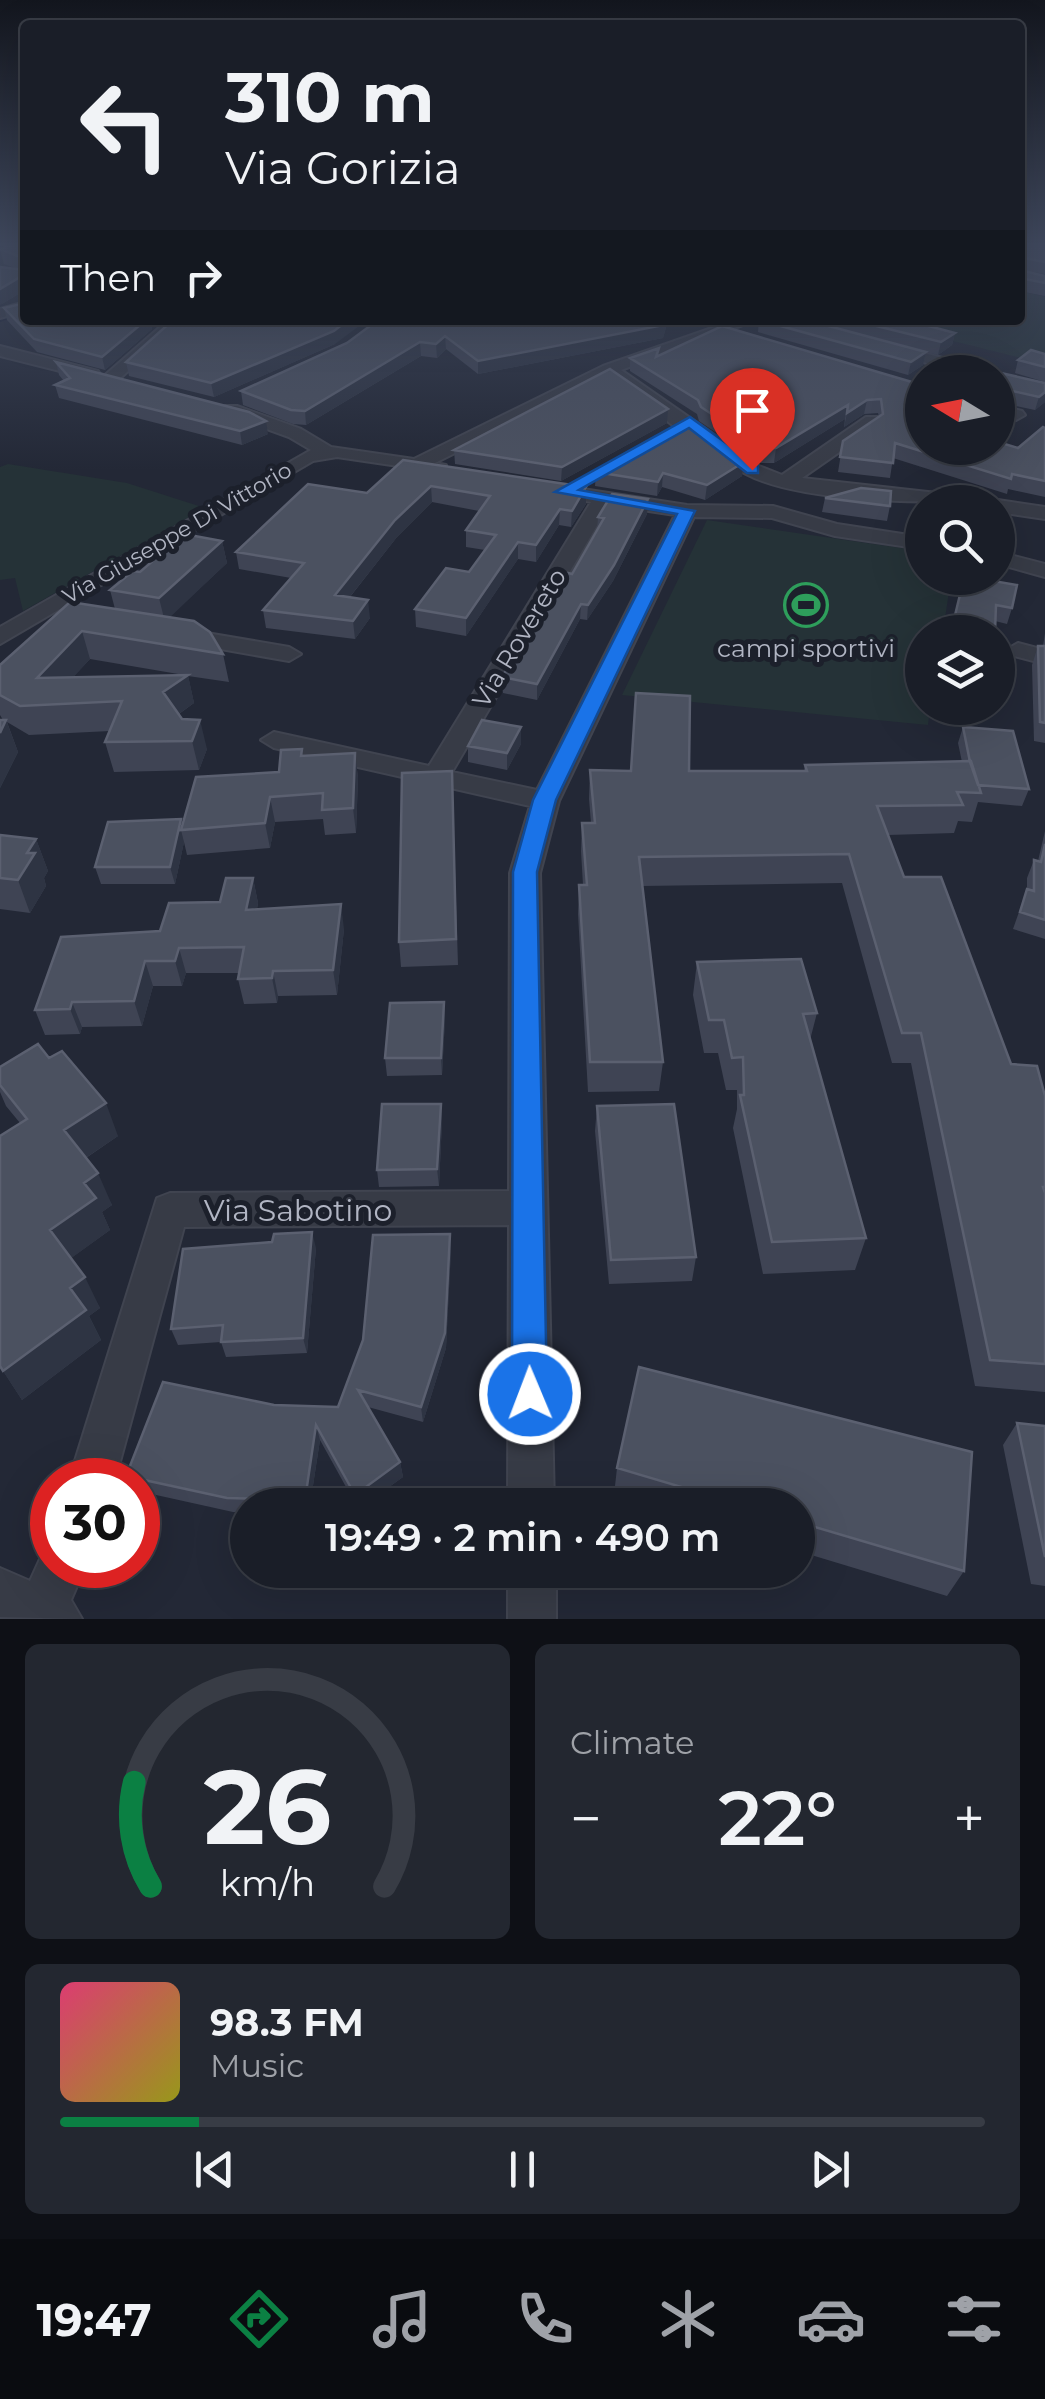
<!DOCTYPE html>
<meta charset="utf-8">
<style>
:root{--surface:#1a1e28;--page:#232730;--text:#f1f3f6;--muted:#9fa2a8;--line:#383c45;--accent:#0b8043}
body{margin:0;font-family:Montserrat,sans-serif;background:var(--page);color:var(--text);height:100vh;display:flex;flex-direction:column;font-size:38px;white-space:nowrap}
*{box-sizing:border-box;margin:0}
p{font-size:32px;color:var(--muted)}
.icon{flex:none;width:55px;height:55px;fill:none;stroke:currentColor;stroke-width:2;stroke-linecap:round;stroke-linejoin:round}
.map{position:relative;height:1619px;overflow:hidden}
.details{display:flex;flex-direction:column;gap:25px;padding:25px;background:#0e1016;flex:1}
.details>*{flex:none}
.guide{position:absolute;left:20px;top:20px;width:1005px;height:305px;border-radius:10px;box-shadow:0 10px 40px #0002,0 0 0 2px var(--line);background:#1a1e28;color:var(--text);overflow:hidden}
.needle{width:65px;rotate:280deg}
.buttons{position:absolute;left:905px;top:355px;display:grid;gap:20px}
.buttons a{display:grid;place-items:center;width:110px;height:110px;border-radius:50%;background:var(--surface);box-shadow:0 10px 40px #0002,0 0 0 2px var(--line);font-size:50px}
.speed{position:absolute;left:30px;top:1458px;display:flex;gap:20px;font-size:50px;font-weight:700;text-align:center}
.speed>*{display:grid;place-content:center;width:130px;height:130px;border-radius:50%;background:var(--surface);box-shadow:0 10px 40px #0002,0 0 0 2px var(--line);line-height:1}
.speed .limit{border:15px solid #d22;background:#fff;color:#111}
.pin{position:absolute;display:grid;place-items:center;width:85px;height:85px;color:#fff;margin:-102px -42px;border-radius:50% 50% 50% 0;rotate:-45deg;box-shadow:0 0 10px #0007}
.pin .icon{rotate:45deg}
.me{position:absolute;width:110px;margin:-55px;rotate:359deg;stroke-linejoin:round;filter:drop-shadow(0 0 8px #0008)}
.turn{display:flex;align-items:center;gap:35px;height:210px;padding:0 40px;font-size:45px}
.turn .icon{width:130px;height:130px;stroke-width:2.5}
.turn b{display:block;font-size:70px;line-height:85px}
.then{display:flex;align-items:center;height:95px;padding:0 40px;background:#0003;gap:20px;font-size:38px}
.big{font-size:75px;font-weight:600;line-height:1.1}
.details .card{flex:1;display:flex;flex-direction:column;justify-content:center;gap:15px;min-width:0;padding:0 35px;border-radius:15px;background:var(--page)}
.details .dial{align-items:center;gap:0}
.dial svg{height:260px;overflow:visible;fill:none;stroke:var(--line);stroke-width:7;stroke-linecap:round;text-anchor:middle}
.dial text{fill:var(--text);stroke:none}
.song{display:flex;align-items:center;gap:30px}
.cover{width:120px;height:120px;border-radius:15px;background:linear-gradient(135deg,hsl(340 70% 55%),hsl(60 70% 35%))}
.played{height:10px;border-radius:5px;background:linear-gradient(90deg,var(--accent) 15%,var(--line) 15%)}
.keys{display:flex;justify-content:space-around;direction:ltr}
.heat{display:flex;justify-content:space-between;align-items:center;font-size:55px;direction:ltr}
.details .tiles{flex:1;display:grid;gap:25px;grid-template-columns:1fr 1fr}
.card:last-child{grid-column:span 2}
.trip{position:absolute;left:230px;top:1488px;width:585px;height:100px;border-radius:50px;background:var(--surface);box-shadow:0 10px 40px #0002,0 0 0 2px var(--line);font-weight:600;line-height:100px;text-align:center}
.tab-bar{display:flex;height:160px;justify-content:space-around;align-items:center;background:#0a0c10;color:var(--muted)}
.tab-bar .icon{width:70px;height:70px}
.tab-bar .current{color:var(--accent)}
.tab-bar b{font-size:45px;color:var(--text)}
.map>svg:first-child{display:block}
</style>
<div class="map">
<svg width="1045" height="1619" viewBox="0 0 1045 1619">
<rect width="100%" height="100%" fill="#232836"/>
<path fill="#253237" d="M1020,291L1045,297V364L869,320H1020Z
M8,464L127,483L205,508L23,611L15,578L0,580V467Z
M707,520L922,551V578H951L943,632H922V708H930L928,725L622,695Z"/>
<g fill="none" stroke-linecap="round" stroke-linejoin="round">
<path stroke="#181e32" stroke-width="4" d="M0,320L25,311"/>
<g stroke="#404450" stroke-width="4">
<path id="minor" d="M25,302V311L0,318V309Z
M168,320H184L116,382H104V376Z
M735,320H756L621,370L759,466L782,475L866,417H878V425L802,478L964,496L973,502C914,502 799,502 746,474C698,449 653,408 608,376L435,463L446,465V473L337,457L313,461L0,644V627L311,450L289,437L225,414V406H237L301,429L331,447L414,459L603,366Z
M889,344L985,369L987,372H962L884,352V346Z
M0,346L98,371L100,374L92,379L0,356Z
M998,405L1022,411L1025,415L1016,420L998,415Z
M550,484L687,505L773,506L837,524L922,537V549L835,536L772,518L694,517L559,801L540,873L554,1505H508L509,1225L184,1227L115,1480H69L157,1198L170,1193L509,1191L510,873L530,806L274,748L261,740L274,732L429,766L591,502L543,494V486ZM609,505L675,515L537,790L452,772Z
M998,500L1045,507V519L998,512V502H991Z
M998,552L1045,564V577L998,564Z
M183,629L289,647L301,654L289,661L175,641V631Z
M1018,643L1045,650V664L1010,655L1006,650Z
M52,1545V1565H86L71,1600L82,1619L0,1617V1568L30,1581L45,1548Z
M508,1570H556V1619H508Z"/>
</g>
<use href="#minor" fill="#373b46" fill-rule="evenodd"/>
</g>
<path fill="#3f4454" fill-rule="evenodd" d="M25,243V290L2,304L15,268L4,264L0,249Z
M1020,243H1045V274L1022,270L1045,276V296L1020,291Z
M4,308L25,320H150L152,329L105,370L37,352L7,320Z
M378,320H668L663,338L478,374L446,349L437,358L421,356L306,425L293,424L243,405L241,391L347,343Z
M759,320H906L955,333L952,345L938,355L875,339L926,352L923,365L908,375L758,332Z
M211,323L335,344L214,397L129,376L126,362Z
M659,348L658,356L922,385V448H1018L1045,428V497L1008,489L1007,494L893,458L890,478L838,472L843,441L879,417L878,413L864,414L844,427L845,419L774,463H761L699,421L697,414L630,371V358Z
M1045,354V382L1015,373L1018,360Z
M56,362L268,434L242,445L59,398L55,385L64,381L59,375Z
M998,375L1045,383V402L1035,410L1001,403L1000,419L998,421Z
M667,423L561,481L455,464L454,450Z
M403,460L586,504L571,527L559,525L536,562L518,559L466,636L416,627L415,609L469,572L485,550L466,547V530L479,511L432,502L397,537L350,597L370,618L355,639L266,628L263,610L291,578L239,569L236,552L367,493Z
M744,462L742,476L705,500L662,487L657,496L595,486L596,472Z
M825,498L890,506L887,521L822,512Z
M647,514L613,581L587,620L580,619L537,700L503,693L502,677L572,574L597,530L598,517Z
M222,541L227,563L169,617L223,654L229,682L188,676L194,703L179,714L207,749L199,770L114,772L105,742L110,731L29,735L7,722L18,752L0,788V720H3L0,715V665L115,609L110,590L140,572ZM90,659L184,675L73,677Z
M964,578L1012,608L1007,624L995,621Z
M1045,633V743L1034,741L1032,665L1038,646H1043Z
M963,727L1029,789L1022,806L978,802L972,822L958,821L954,833L888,835L904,877L1011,1064L1045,1096V1392L975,1386L911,1063H892L842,883L642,886L663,1062L659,1091L588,1092L578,914L579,885H583L581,851L582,823H591L589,799L590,770L804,771L805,765L962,762L958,743Z
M521,744L507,770L468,762V746Z
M355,753L358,778L356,833L325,835L323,819L275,822L270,848L187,855L184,842L175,884H101L95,867L181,819L182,825L279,772L303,756Z
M452,771L458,965L401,967L399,942Z
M1045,831V939L1013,929L1027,889V878L1034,860L1038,861Z
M0,835L36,839L48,871L44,878L46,886L30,913L0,909Z
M253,878L258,903L257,909L344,929L337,995L278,996L277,1003L244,1004L238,979L239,973H186L182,986H153L142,1026L82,1027L80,1034L45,1035L35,1010L160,931L220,902Z
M697,962L817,1013L810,1040L866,1238L855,1270L763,1274L733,1128L737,1109V1090H726L718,1053H704L693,995Z
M444,1002L445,1019L442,1075L387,1076L385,1058Z
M0,1067L118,1136L86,1158L112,1205L102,1212L110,1230L71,1258L100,1308L89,1316L101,1340L22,1400L0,1366L20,1123L6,1106L0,1092Z
M441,1104L442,1121L439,1186L379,1187L377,1170Z
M597,1106L696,1257L692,1281L609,1284L595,1131Z
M316,1248L307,1353L226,1357L221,1342L178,1345L171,1329Z
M451,1250L446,1348L423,1422L368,1407L400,1462L403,1477L364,1505H356L320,1440L310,1505H248V1512H233L138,1491V1480H128L126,1476L274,1405L338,1407Z
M639,1367L972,1452L964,1571L947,1596L798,1551V1505H647L614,1495L617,1468Z
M1017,1423L1045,1426V1586L1031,1584L1003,1445Z"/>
<path fill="#2e3443" d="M25,274V290L0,305V289Z
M146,320H150L152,329L105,370L102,357Z
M348,320H367L335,344L214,397L211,383Z
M668,320L663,338L478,374V361Z
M955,333L952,345L938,355L941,342Z
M445,336L446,349L437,358L436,344Z
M420,342L421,356L306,425L305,411Z
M926,352L923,365L908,375L911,362Z
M1045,392V402L1035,410L1039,397Z
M867,400L864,414L844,427L847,413Z
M848,405L845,419L774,463L776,448Z
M1004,405L1000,419L998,421V410Z
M668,409L667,423L561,481L562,467Z
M266,421L268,434L242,445L240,431Z
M744,462L742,476L705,500L707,485Z
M663,473L662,487L657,496L658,482Z
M431,486L432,502L397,537L337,613L335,595L395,520Z
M586,487V504L571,527L572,511Z
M648,499L647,514L613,581L587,620L588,605Z
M560,509L559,525L536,562V545Z
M222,541L227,563L165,622L159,598Z
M518,542V559L466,636V618Z
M368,600L370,618L355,639L353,621Z
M581,604L580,619L537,700V684Z
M82,631L90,659L48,705L37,678Z
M188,675L194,703L170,720L163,692Z
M6,720L18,752L0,788V733Z
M200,720L207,749L199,770L192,741Z
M521,727V744L507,770V753Z
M355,753L358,778L356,833L353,808Z
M270,797L275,822L270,848L265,823Z
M181,819L184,830H181L184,842L175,884L170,867Z
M36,839L48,871L44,878L46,886L30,913L18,880L27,853Z
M253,878L258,903L251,935L246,910Z
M341,904L344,929L337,995L333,970Z
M179,948L186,973L182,986L175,961Z
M145,961L153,986L142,1026L134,1001Z
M273,971L278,996L277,1003L272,978Z
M72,1002L82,1027L80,1034L70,1009Z
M444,1002L445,1019L442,1075L441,1058Z
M106,1103L118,1136L78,1163L64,1130Z
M441,1104L442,1121L439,1186L437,1169Z
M98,1173L112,1205L102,1212L110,1230L66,1262L50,1230L84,1183Z
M312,1232L316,1248L307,1353L303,1338Z
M450,1234L451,1250L446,1348L423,1422L421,1407Z
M85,1277L100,1308L89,1316L101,1340L22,1400L3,1371L70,1288Z
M316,1425L320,1440L310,1505H306L305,1500Z
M400,1462L403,1477L364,1505H357L355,1495Z"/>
<path fill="#4b5160" stroke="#5b6070" stroke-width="2.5" d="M20,243H25V259L0,249Z
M1020,243H1045V262L1024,258L1020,268Z
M0,267L25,270V274L0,289Z
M1020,270L1045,276V283L1020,278Z
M25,303V320H146L102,357L34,339L4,308Z
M173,320L211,323L213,320H348L334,331L211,383L126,362Z
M378,320H666L664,325L478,361L445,336L436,344L420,342L305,411L291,410L241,391L347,343Z
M759,320H806L926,352L911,362Z
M852,320H906L955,333L941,342Z
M722,326L922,385V448H998V442L1018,448L1043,427L1045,428V481L1012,474L1011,479L895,443L893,463L840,457L843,441L883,414L881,399L867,400L847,413L848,405L776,448H763L701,407L698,400L630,358L659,348L656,357Z
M1031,350L1045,354V367L1018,360Z
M56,362L249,412L266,421L240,431L55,385L70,378Z
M610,369L668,409L562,467L454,450Z
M1001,373L1045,383V392L1039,397L999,388L998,401L1004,405L998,410V375Z
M686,422L744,462L707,485L663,473L658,482L596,472Z
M403,460L586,487L572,511L560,509L536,545L518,542L466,618L415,609L446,568L469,572L496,535L466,530L490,496L431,486L395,520L335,595L368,600L353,621L263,610L304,563L236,552L308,484L367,493Z
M861,488L891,491L890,506L825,498Z
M612,494L648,499L614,565L588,605L581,604L537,684L502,677L537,618L542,619L568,573L572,574L604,518L598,517Z
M184,534L222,541L159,598L110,590L133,571L140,572Z
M964,578H976L1017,585L1012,608L996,605L995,632H951Z
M70,602L194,621L210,632L223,654L82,631L37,678L188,675L163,692L182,719L200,720L192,741L105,742L122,701L20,706L0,695V665Z
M1038,646H1045V723L1040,722Z
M636,693L690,696L689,771H807L805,765L971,761L981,793L957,792L963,805L877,806L904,877H941L1011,1064L1037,1066L1045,1096V1187H1043L1045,1193V1364L990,1360L921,1033H902L849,854L639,857L663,1062H590L579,885H587L582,823H595L590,770L631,771Z
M0,720H6L0,733Z
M482,720L521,727L507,753L468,746Z
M963,727L1013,731L1029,789L978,785L970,762Z
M302,749L301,756L355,753L353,808L322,810L323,793L270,797L265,823L181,830L196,777L279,772L281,750Z
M452,771L456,939L399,942L402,773Z
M181,819L170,867H95L108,822Z
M0,835L36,839L27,853H35L18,880L0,878Z
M1045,844V920L1020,912L1027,889L1034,891V860L1041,862Z
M226,878H253L246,910L341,904L333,970L273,971L272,978L238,979L244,947L179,948L175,961H145L134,1001L72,1002L70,1009L35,1010L61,937L160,931L169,903L220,902Z
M801,959L817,1013L803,1014L866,1238L772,1242L740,1095H744L743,1057L732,1058L724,1020H709L697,962Z
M444,1002L441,1058H385L390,1003Z
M38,1044L49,1058L62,1051L106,1103L64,1130L98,1173L84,1183L96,1198L50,1230L85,1277L70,1288L86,1310L3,1371L0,1366V1136L27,1119L0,1085V1067Z
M382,1104H441L437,1169L377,1170Z
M674,1104L696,1257L611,1260L597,1106Z
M312,1232L303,1338L221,1342L223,1325L171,1329L183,1249L272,1242L274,1234Z
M450,1234L445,1333L421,1407L358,1390L400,1462L355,1495L316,1425L305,1500L227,1498L126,1476L163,1382L274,1405L338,1407L363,1340L373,1235Z
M639,1367L972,1452L964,1571L798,1522V1505H742L617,1468Z
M1017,1423L1045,1426V1557Z"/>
<linearGradient id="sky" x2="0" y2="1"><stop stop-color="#13161e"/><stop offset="0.52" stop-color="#3f485d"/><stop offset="1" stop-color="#3f485d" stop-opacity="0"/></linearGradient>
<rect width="1045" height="470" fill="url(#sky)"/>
<path fill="#1a73e8" stroke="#114b97" stroke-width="2.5" d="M690,417L758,466V473H747L689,428L579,490L695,511L556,800L537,872L547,1394L542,1406L530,1411L517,1406L512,1394L513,872L533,800L677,514L555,492Z"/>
<defs>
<g id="stadium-ring" transform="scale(2.25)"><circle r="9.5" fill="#1c202b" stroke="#2e9e5b" stroke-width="1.5"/><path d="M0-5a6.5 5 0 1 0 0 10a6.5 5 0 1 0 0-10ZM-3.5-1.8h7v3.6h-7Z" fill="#2e9e5b"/></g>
</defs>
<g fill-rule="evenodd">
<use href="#stadium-ring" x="806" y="605"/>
</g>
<g text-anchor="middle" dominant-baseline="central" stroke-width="10" stroke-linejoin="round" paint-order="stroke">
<g font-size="22" fill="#b1b5c3" stroke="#1c202b">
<text transform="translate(177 533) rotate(-30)">Via Giuseppe Di Vittorio</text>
</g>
<g font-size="25" fill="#b1b5c3" stroke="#1c202b">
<text transform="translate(519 638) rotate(-59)">Via Rovereto</text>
</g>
<g font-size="25" fill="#b1b5c3" stroke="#1c202b">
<text x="806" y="648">campi sportivi</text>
</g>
<g font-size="30" fill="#b1b5c3" stroke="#1c202b">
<text x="298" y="1210">Via Sabotino</text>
</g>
</g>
</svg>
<div class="buttons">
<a><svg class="needle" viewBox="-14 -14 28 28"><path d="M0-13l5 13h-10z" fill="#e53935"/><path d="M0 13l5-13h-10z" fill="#9fa2a8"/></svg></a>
<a><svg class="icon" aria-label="search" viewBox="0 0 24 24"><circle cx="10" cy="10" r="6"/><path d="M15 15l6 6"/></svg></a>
<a><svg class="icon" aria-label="layers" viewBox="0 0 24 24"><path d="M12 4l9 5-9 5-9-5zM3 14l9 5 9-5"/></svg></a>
</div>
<div class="speed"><div class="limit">30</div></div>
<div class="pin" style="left:752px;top:470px;background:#d93025"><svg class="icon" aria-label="arrive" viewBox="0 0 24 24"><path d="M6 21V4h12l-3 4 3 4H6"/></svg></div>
<svg class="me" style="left:530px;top:1394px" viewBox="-20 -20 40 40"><circle r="17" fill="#1a73e8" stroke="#fff" stroke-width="3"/><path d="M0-11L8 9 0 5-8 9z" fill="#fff"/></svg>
<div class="trip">19:49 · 2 min · 490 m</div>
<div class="guide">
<div class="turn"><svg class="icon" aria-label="left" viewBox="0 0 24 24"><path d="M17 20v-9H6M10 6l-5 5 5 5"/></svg><div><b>310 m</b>Via Gorizia</div></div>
<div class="then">Then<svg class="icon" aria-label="right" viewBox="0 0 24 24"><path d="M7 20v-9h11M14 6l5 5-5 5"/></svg></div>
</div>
</div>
<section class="details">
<div class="tiles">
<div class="card dial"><svg viewBox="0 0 100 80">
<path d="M14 69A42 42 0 1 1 86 69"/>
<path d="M14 69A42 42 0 0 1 9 37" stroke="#0b8043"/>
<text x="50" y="56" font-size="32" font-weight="700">26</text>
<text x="50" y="72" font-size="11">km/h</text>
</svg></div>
<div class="card"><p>Climate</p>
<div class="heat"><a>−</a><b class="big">22°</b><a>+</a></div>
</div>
<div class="card">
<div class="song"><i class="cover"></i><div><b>98.3 FM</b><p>Music</p></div></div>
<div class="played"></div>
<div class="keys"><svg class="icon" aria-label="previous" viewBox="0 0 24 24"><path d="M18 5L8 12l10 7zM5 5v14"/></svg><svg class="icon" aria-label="pause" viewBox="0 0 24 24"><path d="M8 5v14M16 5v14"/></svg><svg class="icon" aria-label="next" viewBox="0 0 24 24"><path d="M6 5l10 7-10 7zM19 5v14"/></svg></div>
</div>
</div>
</section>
<nav class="tab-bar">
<b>19:47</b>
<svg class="icon current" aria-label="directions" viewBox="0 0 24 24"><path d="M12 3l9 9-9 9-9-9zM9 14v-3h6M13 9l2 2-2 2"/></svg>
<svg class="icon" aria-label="music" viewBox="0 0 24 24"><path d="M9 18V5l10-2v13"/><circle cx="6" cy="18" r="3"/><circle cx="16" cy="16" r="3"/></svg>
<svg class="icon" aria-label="phone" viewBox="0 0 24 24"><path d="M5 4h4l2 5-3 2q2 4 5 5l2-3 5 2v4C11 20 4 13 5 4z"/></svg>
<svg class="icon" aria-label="climate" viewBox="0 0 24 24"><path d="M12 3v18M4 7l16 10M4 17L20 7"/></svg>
<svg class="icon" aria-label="car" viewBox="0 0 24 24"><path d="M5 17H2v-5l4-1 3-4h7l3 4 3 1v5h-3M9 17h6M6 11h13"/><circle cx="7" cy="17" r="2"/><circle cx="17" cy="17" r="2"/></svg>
<svg class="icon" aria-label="filters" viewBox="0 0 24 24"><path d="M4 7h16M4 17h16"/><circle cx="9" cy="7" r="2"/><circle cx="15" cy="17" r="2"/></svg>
</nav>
